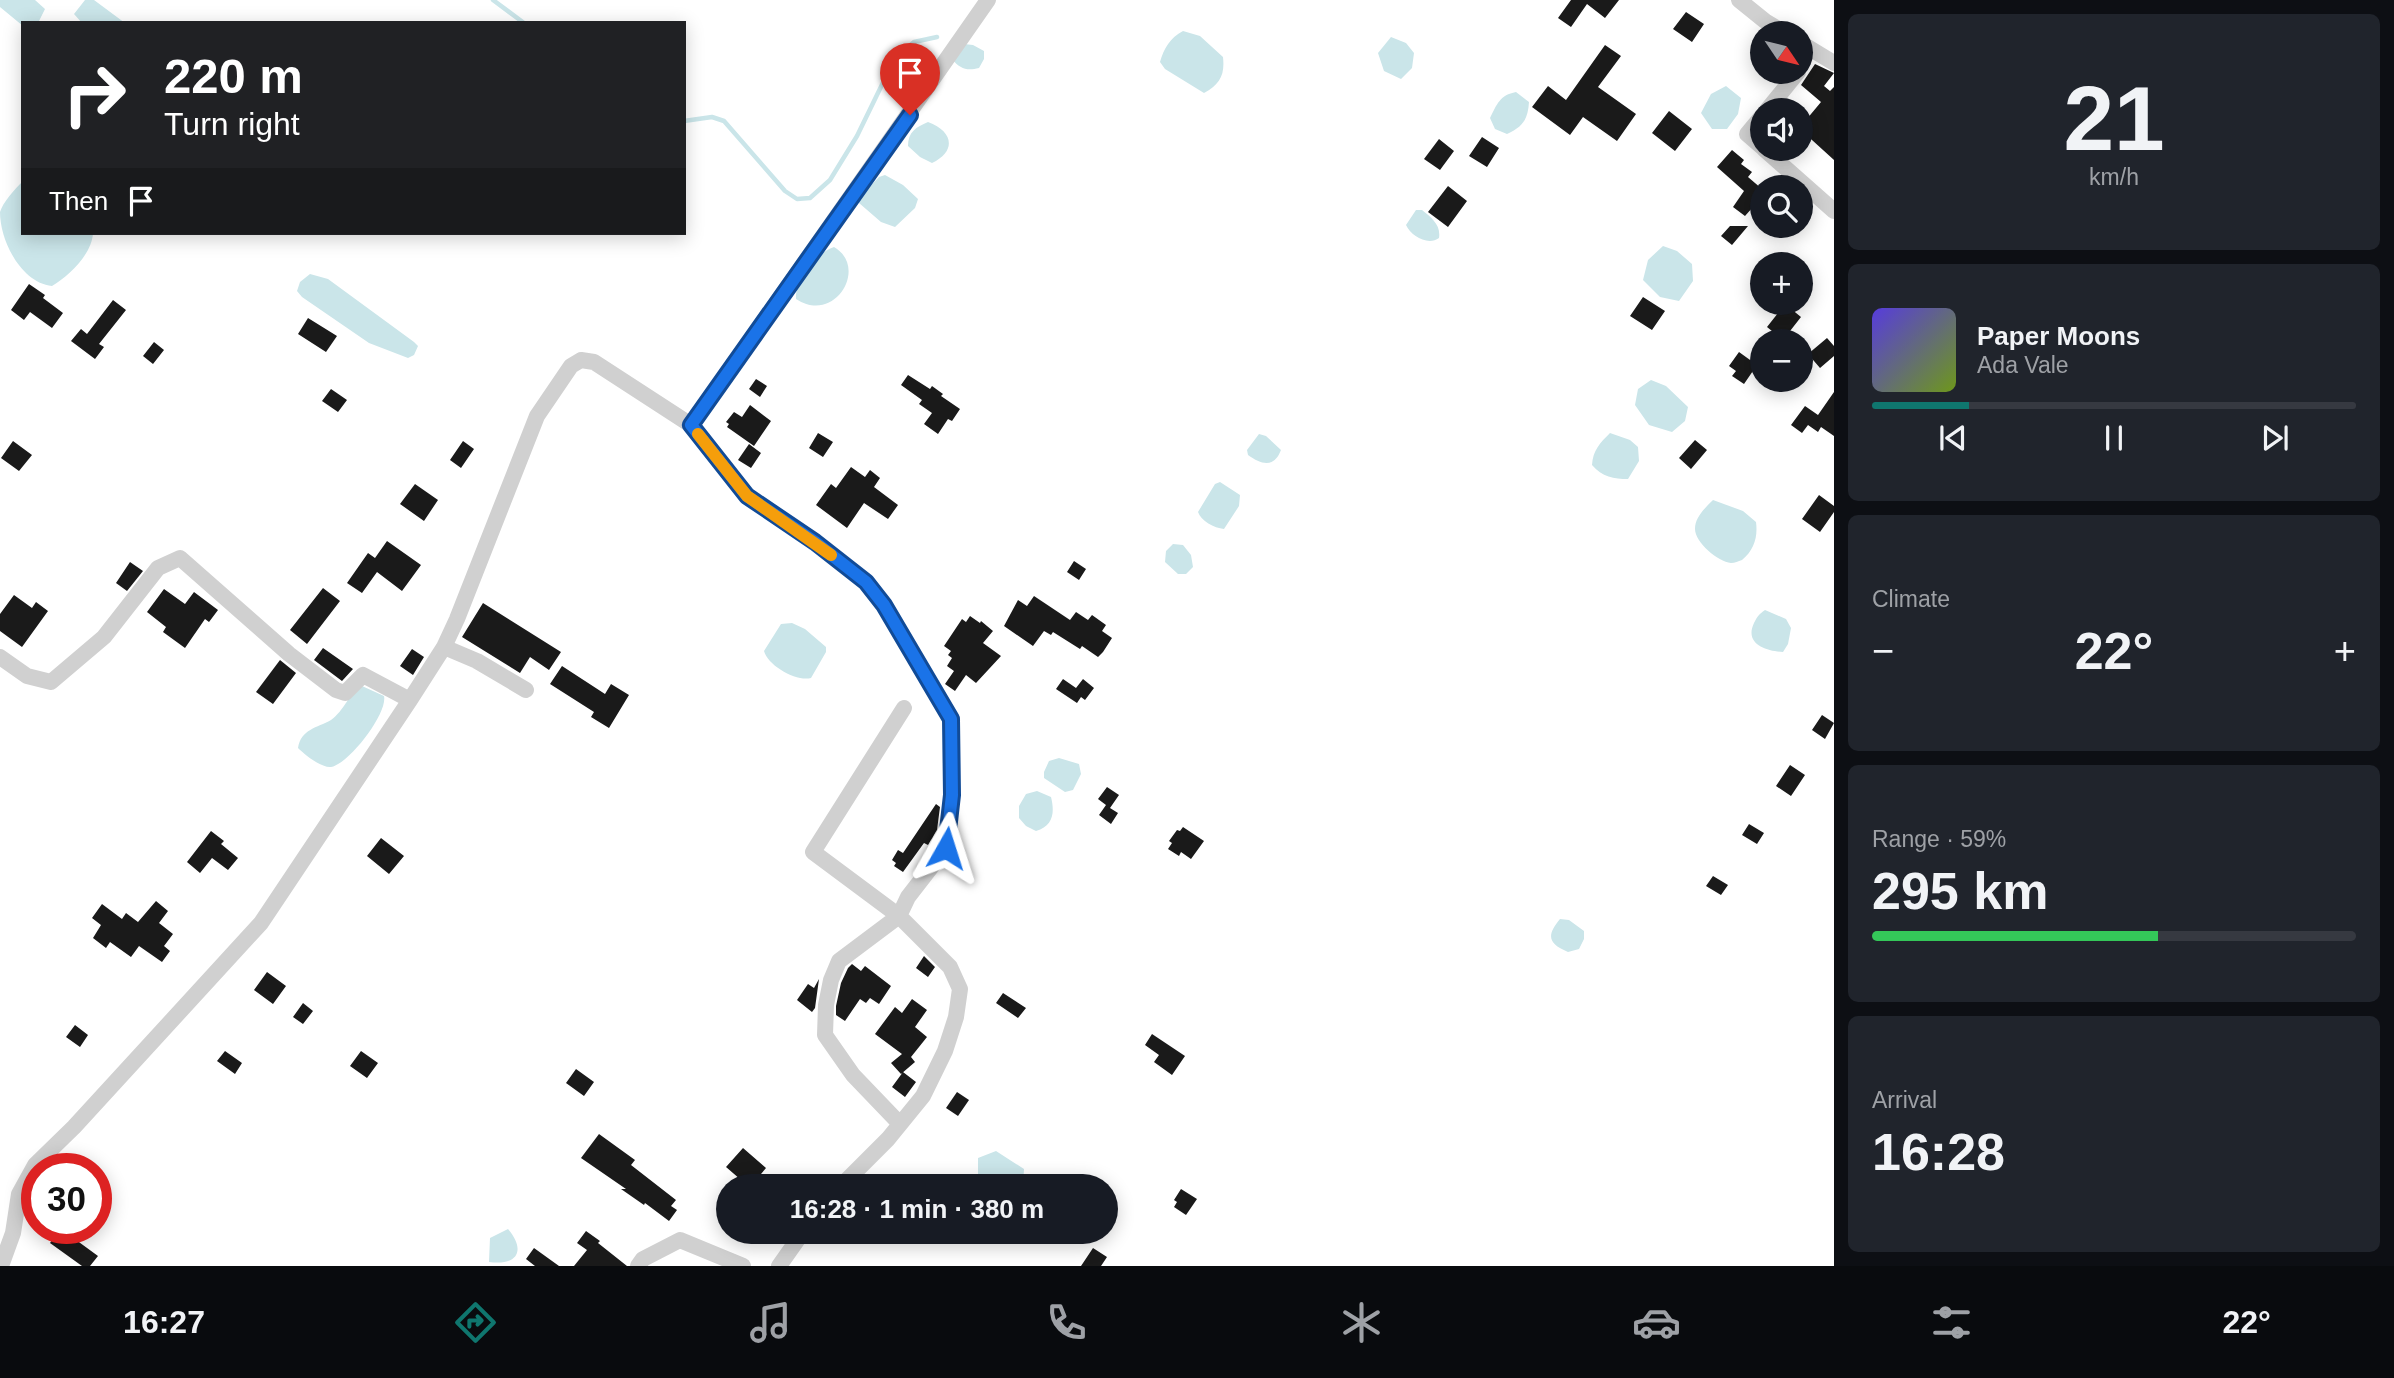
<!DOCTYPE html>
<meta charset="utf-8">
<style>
:root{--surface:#171b24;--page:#20242c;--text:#f1f3f6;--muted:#9ea1a6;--line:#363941;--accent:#0f766e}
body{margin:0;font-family:Arial,sans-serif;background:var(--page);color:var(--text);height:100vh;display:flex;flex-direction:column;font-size:26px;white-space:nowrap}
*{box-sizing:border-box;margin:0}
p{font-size:23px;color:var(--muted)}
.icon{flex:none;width:38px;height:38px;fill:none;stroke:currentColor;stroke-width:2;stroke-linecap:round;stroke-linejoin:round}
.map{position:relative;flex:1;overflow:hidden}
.side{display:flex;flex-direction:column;gap:14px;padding:14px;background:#0d0f14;width:560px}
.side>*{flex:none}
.banner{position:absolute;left:21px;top:21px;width:665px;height:214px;border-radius:0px;box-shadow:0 4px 18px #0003;background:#202124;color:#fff;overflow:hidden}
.needle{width:46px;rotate:125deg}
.buttons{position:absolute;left:1750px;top:21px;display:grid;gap:14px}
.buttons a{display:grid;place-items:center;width:63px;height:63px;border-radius:50%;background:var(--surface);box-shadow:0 4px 18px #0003;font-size:35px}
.speed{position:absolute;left:21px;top:1153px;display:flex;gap:14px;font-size:35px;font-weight:700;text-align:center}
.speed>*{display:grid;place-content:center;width:91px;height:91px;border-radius:50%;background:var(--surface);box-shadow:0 4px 18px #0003;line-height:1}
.speed .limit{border:10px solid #d22;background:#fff;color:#111}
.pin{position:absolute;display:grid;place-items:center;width:60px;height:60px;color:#fff;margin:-72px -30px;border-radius:50% 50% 50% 0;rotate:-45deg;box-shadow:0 0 7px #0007}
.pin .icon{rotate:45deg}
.me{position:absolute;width:77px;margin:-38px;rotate:6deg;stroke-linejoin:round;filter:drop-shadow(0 0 5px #0008)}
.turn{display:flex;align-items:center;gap:24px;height:147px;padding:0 28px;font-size:32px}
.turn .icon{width:91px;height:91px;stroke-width:2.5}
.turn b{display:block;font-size:49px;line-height:60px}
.then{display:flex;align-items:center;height:66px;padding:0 28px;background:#0003;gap:14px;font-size:26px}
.big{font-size:52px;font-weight:700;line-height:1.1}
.side .card{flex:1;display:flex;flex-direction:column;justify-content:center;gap:10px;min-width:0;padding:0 24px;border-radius:10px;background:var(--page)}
.side .dial{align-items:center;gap:0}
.dial b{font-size:91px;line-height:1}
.song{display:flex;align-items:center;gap:21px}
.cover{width:84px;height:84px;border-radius:10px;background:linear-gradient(135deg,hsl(250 70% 55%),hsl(80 70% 35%))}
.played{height:7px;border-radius:4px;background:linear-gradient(90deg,var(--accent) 20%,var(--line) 20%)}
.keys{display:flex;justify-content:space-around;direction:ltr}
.heat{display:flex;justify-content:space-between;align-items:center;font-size:38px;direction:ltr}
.charge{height:10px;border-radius:5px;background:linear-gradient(90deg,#34c759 59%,var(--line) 0)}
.trip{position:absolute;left:716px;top:1174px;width:402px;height:70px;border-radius:35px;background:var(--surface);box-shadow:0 4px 18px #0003;font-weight:700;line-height:70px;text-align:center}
.tab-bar{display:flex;height:112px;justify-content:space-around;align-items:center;background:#090b0e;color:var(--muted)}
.tab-bar .icon{width:49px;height:49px}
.tab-bar .on{color:var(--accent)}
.tab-bar b{font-size:32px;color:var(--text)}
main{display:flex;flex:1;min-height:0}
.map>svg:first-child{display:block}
</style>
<main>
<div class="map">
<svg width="1834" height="1266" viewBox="0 0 1834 1266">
<rect width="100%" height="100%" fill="#fff"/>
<path fill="#cae5e9" d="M0,0H35L45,9L38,23H23V26L0,7Z
M85,0H94L125,23H82L74,14Z
M1183,31L1200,36L1223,57C1225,75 1220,84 1204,93L1165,69L1160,62C1164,48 1170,38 1183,31Z
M1391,37L1406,43L1414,53L1412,68L1401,79L1384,71L1378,53Z
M964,44L973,45L984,51V59L979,68C967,71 960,69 952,59Z
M1726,86L1741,98L1738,114L1727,129H1712L1701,113L1711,94Z
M1516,92L1529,102C1528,119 1523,127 1507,134L1495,129L1490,118C1497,104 1500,95 1516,92Z
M928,122C953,131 957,151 932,163L920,157L908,146C908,132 916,127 928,122Z
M885,175L903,185L918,199L915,208L895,227L881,222L859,203L858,199L879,177Z
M23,181V233H93C92,254 69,276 52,286C22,283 0,242 0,212C3,202 15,189 23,181Z
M1416,210H1422C1432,218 1441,225 1439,238C1428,246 1411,236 1406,225Z
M1663,246L1677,251L1692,264L1693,281L1679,301L1660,297L1643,280L1648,260Z
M834,247C869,267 835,325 796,299C795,280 816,253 834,247Z
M310,274L328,279L414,342L418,346L414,355L408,358L369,343L302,297L297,291L300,282Z
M1651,380L1666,386L1688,407L1685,421L1672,432L1649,425L1635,405L1638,389Z
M1610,433L1630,440L1638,447L1639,461L1628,479C1614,479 1602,477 1592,465C1593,450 1600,443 1610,433Z
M1259,434L1266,436L1281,450C1274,468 1262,465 1248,455L1247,450Z
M1220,482L1240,495L1239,506L1224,529C1214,528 1201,521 1198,512L1215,484Z
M1713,500L1743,511L1756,522C1758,537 1754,550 1742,560C1738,561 1735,563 1731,563C1718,562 1695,542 1695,529C1695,517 1705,508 1713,500Z
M1173,544L1183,545L1191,555L1193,567L1186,574H1178L1165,562L1166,551Z
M1765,610L1786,619L1791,628L1788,644L1783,652C1766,651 1744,644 1754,623C1757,617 1759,614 1765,610Z
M792,623L805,629L826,647V652L811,678C797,682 768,666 764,651L781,624Z
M362,686L384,696C388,713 349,764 331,767C321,768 304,754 298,748C301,729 317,728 331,720C344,711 349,693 362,686Z
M1059,758L1079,764L1081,774L1073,790L1065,792L1044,778V772L1049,761Z
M1037,791L1051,797C1055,813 1053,826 1036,831L1026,826L1019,818V806L1026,794Z
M1560,919L1569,920L1584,931V939L1579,949L1568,952C1547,943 1547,935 1560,919Z
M996,1151L1024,1169L1023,1186H986L978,1179V1158Z
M508,1229C526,1250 518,1266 489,1262L490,1238Z"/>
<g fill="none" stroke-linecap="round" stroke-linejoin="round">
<path stroke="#cae5e9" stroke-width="4.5" d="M493,0L524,23
M684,121L712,117L724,121L785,191L797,199L810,198L830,180L857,136L894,60L914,42L937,37"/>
</g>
<path fill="#1a1a1a" d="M1571,0H1619L1605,18L1587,4L1571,27L1558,18Z
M1686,12L1704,24L1692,42L1673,29Z
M1605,45L1621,56L1598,87L1636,114L1617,141L1583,117L1570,135L1532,107L1548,86L1566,100Z
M1815,64L1834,73L1824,86L1830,91L1834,87V160L1801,130V126L1821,102L1801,85Z
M1669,111L1692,129L1675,151L1652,133Z
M1482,137L1499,148L1487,167L1469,156Z
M1439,139L1454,151L1440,170L1424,159Z
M1732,150L1744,160L1741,164L1752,172L1748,177L1762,189V202L1756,210L1753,207L1745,216L1733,207L1744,191L1717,167Z
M1448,186L1467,201L1448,227L1428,212Z
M1730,226H1748L1732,245L1721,236Z
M29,284L45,295L43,298L63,313L52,328L30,312L24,320L11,310Z
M1643,297L1665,311L1652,330L1630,316Z
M113,300L126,310L99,344L104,347L95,359L71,341L81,329L87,334Z
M1785,304L1801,317L1783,340L1767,327Z
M308,318L337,336L326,352L298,334Z
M1827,338L1834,346V356L1820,368L1808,354Z
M154,342L164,350L153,364L143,356Z
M1739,352L1757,365L1744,384L1732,376L1736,371L1729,366Z
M908,375L930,389L932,386L943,394L941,396L960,409L952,421L948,419L938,434L924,424L932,413L919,404L922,400L901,385Z
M756,379L767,386L760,397L749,389Z
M331,389L347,400L338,412L322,401Z
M1834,392V436L1821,427L1818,432L1808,425L1802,433L1791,425L1805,406L1818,415Z
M750,405L771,421L754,446L727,427L729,424L726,422L734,412L742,417Z
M818,433L833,442L823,457L809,448Z
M1695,440L1707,450L1691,469L1679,458Z
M13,441L32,455L19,471L1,458Z
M463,441L474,449L461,468L450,460Z
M749,444L761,453L751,468L738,460Z
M851,467L865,477L870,470L880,478L874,487L898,505L888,519L864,503L847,528L816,505L831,484L836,488Z
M415,484L438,500L424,521L400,504Z
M1819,495L1834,506V512L1820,532L1802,519Z
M387,541L421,565L402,591L377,572L362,593L347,583L368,553L375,558Z
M1074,561L1086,569L1079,580L1067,572Z
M130,562L143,571L127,591L116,583Z
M323,588L340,601L307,644L290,630Z
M164,589L185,604L194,592L218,610L209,622L205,619L185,648L163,632L166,627L147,612Z
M14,595L32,608L36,602L48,611L22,647L0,631V614Z
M1034,596L1070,620L1076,612L1088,620L1092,615L1106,625L1102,631L1112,638L1103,652L1098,657L1082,646L1080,649L1053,632L1051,635L1044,631L1033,646L1004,626L1018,600L1027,606Z
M483,603L561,652L549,670L530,657L520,673L462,637Z
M970,616L980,623L981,621L993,631L983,643L1001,656L976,683L966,675L955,691L945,684L954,671L947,666L952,658L948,655L951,651L944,646L962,619L966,622Z
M323,648L353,669L342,681L314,660Z
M412,649L424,657L413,675L400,666Z
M280,660L296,673L273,704L256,692Z
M562,666L605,694L611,684L629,695L609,728L591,717L594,712L550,684Z
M1063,679L1076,688L1083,679L1094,688L1085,700L1081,697L1077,703L1056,689Z
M1822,715L1834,723L1825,739L1812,730Z
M1790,765L1805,775L1791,796L1776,786Z
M1107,787L1119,795L1110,808L1118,813L1111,824L1099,815L1106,805L1098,799Z
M936,804L940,807L937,830L928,845L924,843L903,872L894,866L896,863L892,860L898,850L903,853Z
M1749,824L1764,833L1757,844L1742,835Z
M1183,827L1204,841L1191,859L1181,852L1179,856L1168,849L1172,843L1169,841L1177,830L1180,831Z
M211,831L224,841L221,844L238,858L228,870L212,858L200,873L187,862Z
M381,838L404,856L389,874L367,856Z
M1713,876L1728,885L1721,895L1706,886Z
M156,901L168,911L159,923L173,934L164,946L170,951L162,962L139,946L131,957L110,942L106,948L93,938L101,925L92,918L102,904L122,919L126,913L138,922Z
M924,956L935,967L928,977L916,968Z
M852,964L861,971L865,966L891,986L879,1004L870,998L866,1003L860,999L845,1021L836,1015V1006L841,983L848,968Z
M267,972L286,986L273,1004L254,990Z
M819,979L815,1008L812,1012L797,1000L808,984L814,988Z
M1003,993L1026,1008L1018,1018L996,1003Z
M912,999L927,1010L915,1027L927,1037L911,1057L915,1062L901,1074L891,1063L902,1054L875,1034L895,1007L902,1013Z
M303,1003L313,1011L303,1024L293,1017Z
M75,1025L88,1035L80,1047L66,1037Z
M1152,1034L1185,1056L1172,1075L1154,1062L1159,1055L1145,1045Z
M225,1051L242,1063L235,1074L217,1061Z
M361,1051L378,1063L367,1078L350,1066Z
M576,1069L594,1082L584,1096L566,1083Z
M903,1072L916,1082L905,1097L892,1087Z
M957,1092L969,1100L958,1116L946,1108Z
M599,1134L635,1160L631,1165L676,1200L671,1206L677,1210L669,1221L645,1203L644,1205L621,1189H626L581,1158Z
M743,1148L766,1168L761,1174L767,1180L761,1186H748L726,1167Z
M1181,1189L1197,1199L1186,1215L1174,1207L1177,1202L1174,1200Z
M61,1228H66L74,1234L72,1237L98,1256L90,1266H82L50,1243Z
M586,1231L600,1241L598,1243L627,1266H574L587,1250L577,1243Z
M534,1248L559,1266H535L526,1259Z
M1093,1248L1107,1257L1101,1266H1081Z"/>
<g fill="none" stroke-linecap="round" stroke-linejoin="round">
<path stroke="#d0d0d0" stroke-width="16" d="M1739,0L1765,21L1785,33
M1801,43L1834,63
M1767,110L1798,72
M1762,116L1747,134L1762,147
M1764,149L1834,211
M691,425L988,0
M444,647L477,661L526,690
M0,657L27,676L51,682L104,637L158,568L180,558L289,654L336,690L345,693L363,675L410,700
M900,1124L853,1075L825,1035L826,1005L831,980L839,961L899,916L813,852L904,708
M1,1266L13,1233L19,1194L35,1165L74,1127L261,923L410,700L444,647L457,619L537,416L571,366L581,360L594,362L691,425L747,496L815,542L866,582L884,605L951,719L952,795L946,848L908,897L899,916L950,967L960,989L956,1017L945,1051L923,1096L888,1139L841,1186
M638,1266L643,1259L680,1240L743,1266
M779,1266L803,1232"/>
</g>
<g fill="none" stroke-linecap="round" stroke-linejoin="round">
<g stroke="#114b97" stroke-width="18">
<path id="route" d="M910,115L691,425L747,496L815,542L866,582L884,605L951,719L952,795L946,848"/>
</g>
<use href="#route" stroke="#1a73e8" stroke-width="12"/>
<path stroke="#f59e0b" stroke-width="12" d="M698,434L747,496L831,555"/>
</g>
</svg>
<div class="buttons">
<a><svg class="needle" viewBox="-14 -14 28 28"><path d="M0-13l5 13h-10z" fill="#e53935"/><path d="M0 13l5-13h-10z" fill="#9ea1a6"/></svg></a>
<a><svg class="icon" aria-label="sound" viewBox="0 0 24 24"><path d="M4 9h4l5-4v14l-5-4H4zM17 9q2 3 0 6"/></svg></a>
<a><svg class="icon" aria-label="search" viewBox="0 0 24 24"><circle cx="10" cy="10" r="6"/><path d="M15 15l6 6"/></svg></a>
<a>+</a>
<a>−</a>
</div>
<div class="speed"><div class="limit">30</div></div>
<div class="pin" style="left:910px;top:115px;background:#d93025"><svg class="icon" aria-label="arrive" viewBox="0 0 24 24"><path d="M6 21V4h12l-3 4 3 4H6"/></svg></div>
<svg class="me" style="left:946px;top:848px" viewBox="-20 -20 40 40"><path d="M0-17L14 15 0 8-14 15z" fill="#1a73e8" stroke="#fff" stroke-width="4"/></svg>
<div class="trip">16:28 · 1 min · 380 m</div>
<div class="banner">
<div class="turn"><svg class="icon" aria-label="right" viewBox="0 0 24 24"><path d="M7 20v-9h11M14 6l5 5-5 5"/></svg><div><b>220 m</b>Turn right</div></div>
<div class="then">Then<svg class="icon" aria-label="arrive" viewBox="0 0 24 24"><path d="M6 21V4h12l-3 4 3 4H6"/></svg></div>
</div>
</div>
<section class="side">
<div class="card dial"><b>21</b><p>km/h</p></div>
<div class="card">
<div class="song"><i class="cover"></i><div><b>Paper Moons</b><p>Ada Vale</p></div></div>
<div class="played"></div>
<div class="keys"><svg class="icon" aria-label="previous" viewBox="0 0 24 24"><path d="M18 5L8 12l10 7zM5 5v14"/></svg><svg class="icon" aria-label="pause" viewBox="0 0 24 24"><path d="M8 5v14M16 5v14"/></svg><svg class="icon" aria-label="next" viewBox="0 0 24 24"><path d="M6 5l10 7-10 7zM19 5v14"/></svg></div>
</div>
<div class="card"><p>Climate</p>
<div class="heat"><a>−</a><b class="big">22°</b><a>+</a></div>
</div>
<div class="card"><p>Range · 59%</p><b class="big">295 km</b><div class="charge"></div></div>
<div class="card"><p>Arrival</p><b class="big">16:28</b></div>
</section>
</main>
<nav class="tab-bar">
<b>16:27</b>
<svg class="icon on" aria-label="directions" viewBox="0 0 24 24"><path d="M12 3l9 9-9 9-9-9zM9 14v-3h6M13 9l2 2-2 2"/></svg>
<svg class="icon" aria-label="music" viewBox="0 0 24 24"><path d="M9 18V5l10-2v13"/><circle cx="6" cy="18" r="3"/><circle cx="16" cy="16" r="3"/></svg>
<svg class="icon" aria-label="phone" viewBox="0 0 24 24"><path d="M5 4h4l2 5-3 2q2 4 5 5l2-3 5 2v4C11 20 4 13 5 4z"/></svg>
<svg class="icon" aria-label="climate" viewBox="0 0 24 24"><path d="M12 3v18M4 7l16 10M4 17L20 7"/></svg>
<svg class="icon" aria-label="car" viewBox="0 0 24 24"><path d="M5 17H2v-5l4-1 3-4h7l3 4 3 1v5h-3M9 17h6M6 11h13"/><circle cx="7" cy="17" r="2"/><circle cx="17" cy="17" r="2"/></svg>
<svg class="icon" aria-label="filters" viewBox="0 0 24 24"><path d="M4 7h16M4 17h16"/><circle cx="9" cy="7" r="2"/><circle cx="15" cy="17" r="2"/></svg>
<b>22°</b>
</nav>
